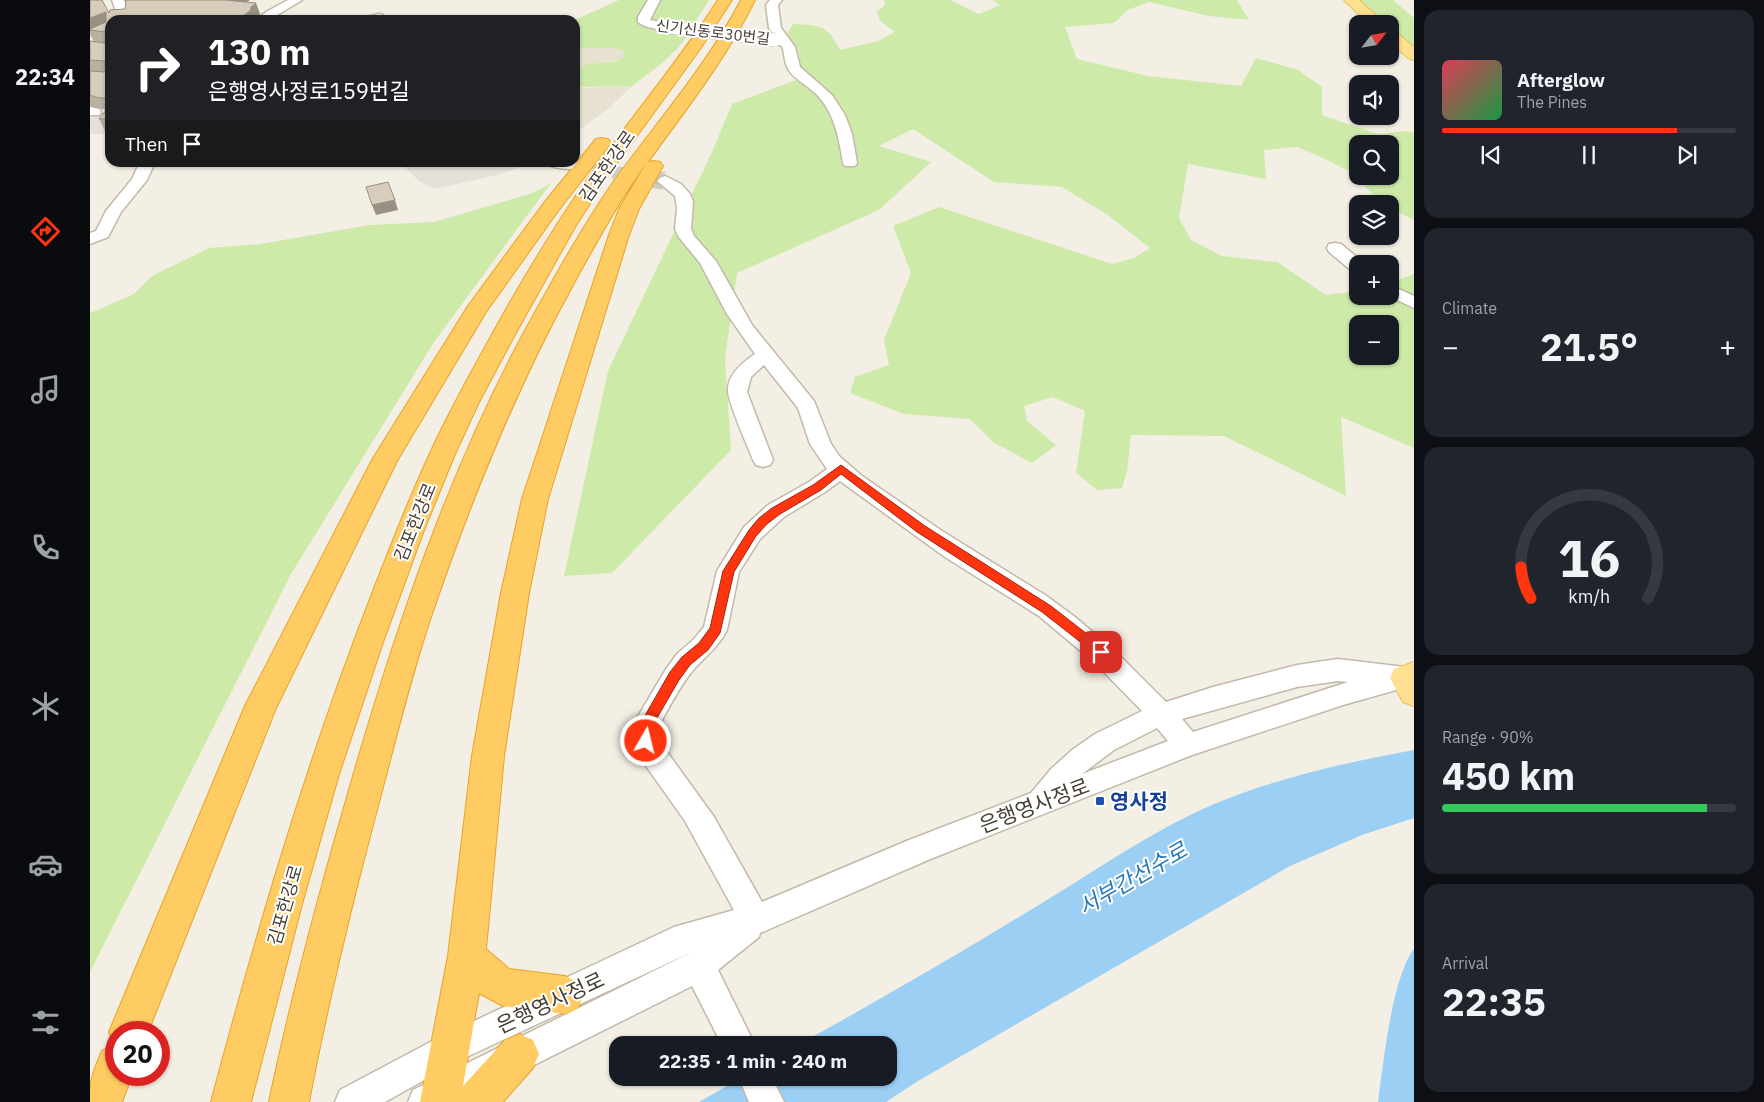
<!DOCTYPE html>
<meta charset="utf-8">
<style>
:root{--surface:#171b24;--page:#20242c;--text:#f1f3f6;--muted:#9ea1a6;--line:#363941;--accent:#ff350f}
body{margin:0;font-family:"IBM Plex Sans","Noto Sans KR",sans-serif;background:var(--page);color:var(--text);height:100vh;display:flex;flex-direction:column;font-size:19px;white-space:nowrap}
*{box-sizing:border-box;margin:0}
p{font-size:16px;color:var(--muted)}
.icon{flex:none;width:28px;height:28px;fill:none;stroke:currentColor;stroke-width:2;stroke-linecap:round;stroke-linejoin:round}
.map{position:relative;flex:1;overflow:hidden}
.sheet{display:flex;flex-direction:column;gap:10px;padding:10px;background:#0d0f14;width:350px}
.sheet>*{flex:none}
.top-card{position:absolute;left:15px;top:15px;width:475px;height:152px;border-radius:15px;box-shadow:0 1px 4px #0004;background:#202124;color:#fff;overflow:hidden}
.needle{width:32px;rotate:59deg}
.controls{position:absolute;left:1259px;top:15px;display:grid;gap:10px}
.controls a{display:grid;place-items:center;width:50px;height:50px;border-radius:10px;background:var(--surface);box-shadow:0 1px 4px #0004;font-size:25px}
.speed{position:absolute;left:15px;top:1021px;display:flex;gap:10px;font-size:25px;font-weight:700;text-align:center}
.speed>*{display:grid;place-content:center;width:65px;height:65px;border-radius:50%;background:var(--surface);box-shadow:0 1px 4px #0004;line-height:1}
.speed .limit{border:8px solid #d22;background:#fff;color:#111}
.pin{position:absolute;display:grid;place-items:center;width:42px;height:42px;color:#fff;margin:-21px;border-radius:10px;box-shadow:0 2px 8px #0006}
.me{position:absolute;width:55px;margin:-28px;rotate:8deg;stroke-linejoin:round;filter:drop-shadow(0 0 4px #0008)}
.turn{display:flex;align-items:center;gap:18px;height:105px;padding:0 20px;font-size:22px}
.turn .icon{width:65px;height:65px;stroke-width:2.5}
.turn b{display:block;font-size:35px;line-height:42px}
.then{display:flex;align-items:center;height:48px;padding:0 20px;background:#0003;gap:10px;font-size:19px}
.big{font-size:38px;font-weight:700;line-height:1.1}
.sheet .tile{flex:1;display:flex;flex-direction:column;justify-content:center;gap:8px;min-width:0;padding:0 18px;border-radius:15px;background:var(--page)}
.sheet .dial{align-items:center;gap:0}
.dial svg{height:130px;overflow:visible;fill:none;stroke:var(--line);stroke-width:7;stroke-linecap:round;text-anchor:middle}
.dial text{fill:var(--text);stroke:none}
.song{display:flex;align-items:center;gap:15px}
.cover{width:60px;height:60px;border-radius:8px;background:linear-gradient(135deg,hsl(350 70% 55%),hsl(140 70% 35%))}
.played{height:5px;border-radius:2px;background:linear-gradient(90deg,var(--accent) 80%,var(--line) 80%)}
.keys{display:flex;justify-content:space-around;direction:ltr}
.heat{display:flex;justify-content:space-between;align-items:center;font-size:28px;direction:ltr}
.charge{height:8px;border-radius:4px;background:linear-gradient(90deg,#34c759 90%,var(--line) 0)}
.trip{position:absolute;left:519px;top:1036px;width:288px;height:50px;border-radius:15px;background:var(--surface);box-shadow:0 1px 4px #0004;font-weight:700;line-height:50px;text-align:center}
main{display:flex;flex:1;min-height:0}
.dock{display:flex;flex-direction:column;width:90px;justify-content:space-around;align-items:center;background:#090b0e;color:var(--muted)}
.dock .icon{width:35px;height:35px}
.dock .current{color:var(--accent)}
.dock b{font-size:22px;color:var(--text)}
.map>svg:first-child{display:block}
</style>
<main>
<nav class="dock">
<b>22:34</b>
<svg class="icon current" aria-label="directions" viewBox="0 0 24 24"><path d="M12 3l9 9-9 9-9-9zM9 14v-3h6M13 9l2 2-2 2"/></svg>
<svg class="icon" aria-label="music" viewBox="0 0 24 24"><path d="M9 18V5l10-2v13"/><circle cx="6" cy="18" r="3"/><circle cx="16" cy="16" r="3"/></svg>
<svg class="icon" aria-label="phone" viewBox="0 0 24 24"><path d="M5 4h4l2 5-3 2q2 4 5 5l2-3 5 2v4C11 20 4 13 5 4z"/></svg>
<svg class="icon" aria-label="climate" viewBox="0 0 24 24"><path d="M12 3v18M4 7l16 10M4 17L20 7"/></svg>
<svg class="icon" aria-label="car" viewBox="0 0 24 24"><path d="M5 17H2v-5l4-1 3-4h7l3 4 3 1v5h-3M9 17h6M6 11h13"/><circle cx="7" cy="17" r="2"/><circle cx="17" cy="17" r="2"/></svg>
<svg class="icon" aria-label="filters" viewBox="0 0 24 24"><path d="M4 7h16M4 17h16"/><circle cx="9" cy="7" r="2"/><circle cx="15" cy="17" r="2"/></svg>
</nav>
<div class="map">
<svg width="1324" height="1102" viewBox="0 0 1324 1102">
<rect width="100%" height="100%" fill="#f3efe4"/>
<path fill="#e7e1d1" d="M485,48H526L534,51L532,58L529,60L497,64L492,88L542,86L519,108L485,133Z"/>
<path fill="#e5e0d9" d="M5,112L20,113V134H0V115Z
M310,163L429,162L430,163L429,167L411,174L345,189L330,182Z"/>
<path fill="#cdeaa9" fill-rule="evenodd" d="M529,0H561L551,24L563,28L600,32L588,48L571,64L542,86L487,87V70C498,60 515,64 529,60L532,58L534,51L526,48H485V20H330L384,15L461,16L487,19Z
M568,0H619L602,27L560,22L558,16Z
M794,0H860L889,14L910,5L902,0H1147L1159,20L1119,16L1059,2L1038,10L1024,23L975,27L987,59L1058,76L1151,86L1166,58L1208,70L1232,87V115L1287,134L1316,131L1324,132V220L1300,208V204L1290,202L1261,172L1231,157L1207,147L1174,150L1176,179L1098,164L1089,218L1101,240L1132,256L1187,262L1236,295L1267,291L1268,296H1300V283L1324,274V448L1251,417L1256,496L1134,436L1041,435L1037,472L1032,488L1007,490L986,473L995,411L963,397L934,406L937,421L966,445L942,463L903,442L880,419L814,414L760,393L765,377L799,365L794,340L821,273L803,226L849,207L1022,264L1044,258L1060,248L1018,215L972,187L904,182L823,129L789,146L841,162L789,210L647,273L635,359L641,450L522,573L474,576L518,371L622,152L642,104L706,80L709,53L697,34L703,24C730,26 736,23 750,50L788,41L805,32L790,21L787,12L795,5ZM1268,144H1300V176H1268ZM1268,324H1300V356H1268Z
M1268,0H1303L1324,18V48L1300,27V24H1296Z
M461,183L344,342L201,574L0,972V313L44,294L62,276L119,248L170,244L280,225L344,222L443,193Z"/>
<path fill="#9bcff4" d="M1324,750V818L1272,835L1200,866L828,1081L796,1102H609L651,1078H798V1045H708C793,998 877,949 960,898C1014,865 1075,823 1134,800C1195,776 1259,762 1324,750Z
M1324,949V1102H1288C1293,1066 1302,977 1324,949Z"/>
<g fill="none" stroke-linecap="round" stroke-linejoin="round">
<path stroke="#d0ccc1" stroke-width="13" stroke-dasharray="13 7" stroke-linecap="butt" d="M483,165L563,179"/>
<path stroke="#d0ccc1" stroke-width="18" stroke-dasharray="18 9" stroke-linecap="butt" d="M556,178L575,181"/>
<g stroke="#c2b9a9" stroke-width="3">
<path id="minor" d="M22,0H34L39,14L38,20H26L27,14Z
M198,0H212L179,20H166L176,12Z
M558,0H570L560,20L575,23L577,26L575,29C568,30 553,27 548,22V17Z
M680,0H692L688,5L691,28L705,47L710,67L742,95L755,115L762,134L767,163L765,166H755L753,163C749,138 744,110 724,92C715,84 704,79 698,69C694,62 695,54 692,46L681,43L679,40L685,36L679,28L676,5Z
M289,14L293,15L295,18L294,20H273L275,17Z
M0,107L9,109L11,112L9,115H0Z
M485,161L490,165L488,168C479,170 461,169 455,162Z
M50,162H65L57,180L31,212L18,237L0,244V233L6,231L16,211L42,179Z
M575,176L591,184L600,194L603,201L601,229L604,236L626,261L662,325L724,401L741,444L750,457L772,476L852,531L955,595L985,617L1023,649L1076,702L1123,687L1207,665L1248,659L1315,667L1324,670V685L1253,705L1102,755L838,860L670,933L669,937L628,970L665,1045H632L602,986L370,1102H318L323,1090L604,951L370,1060L295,1102H245L250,1090L348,1038L584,927L644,910L595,821L556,766L540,730L576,669L587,654L604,639L614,627L627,571L654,527L678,505L719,482L737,469L720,444L708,408L674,365L661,377L657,392L683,460L680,465L673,467L666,465L663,460C658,447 637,400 638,390C638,374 653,362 665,354L637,314L610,263L588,236L585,229L587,208L585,196L567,181L570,178ZM750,481L855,557L949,616L1005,663L1052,711L1005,734L982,750L961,769L941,793L819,840L672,902L624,817L575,749L566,731C578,710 589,686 605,668C617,655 629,646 637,630L649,572L670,539L694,517L735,492ZM1248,681L1258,682L1103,732L1092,719L1207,687ZM1067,728L1078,741L992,774L1024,750Z
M1245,243L1251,244L1274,263L1268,264V272L1262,271L1239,252L1237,248L1239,244Z
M1300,285L1324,296V308L1299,296Z
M649,1078H682L694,1102H659Z"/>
</g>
<g stroke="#ebc05a" stroke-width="2">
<path id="major" d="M1254,0H1269L1295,24H1279Z
M1300,29L1305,31L1324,47V60L1318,58L1300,42Z
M1324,662V706L1313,702L1300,678L1304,669Z"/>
</g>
<g stroke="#e7a32a" stroke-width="2">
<path id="highway" d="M628,0H642L610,49L515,180L485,227L428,329L388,404L365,454L334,530L292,645L249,774L212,904L161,1102H121C166,934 215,767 278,604C301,545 324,485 352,428C373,386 396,345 419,304C445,259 471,216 501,174C543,115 589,61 628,0Z
M651,0H665C636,59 596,109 558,162L564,161L570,162L573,166L549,209L539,235L458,499L439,593L414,756L396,949L419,969L475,976L488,982L494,995L488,1008L475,1014L413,1006L389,993L373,1086L415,1040L429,1034L443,1040L449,1054L443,1068L413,1102H330L358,956L382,756L411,593L432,499L519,235L529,209L557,162C529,201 507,241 484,283C425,390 380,502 341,617C322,673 308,730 293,787C265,891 239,996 219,1102H179C201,997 229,893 259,790C305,630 358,472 438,325C464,278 491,229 522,184C566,123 616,67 651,0Z
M512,138L518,139L521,143L468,211L396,312L307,461L186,708L58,1032H26V1075H42L32,1102H0C0,1079 3,1072 12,1051L25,1045L19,1032L155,706L282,460L378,306L454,203L506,139Z"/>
</g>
<use href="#minor" fill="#fff" fill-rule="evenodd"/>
<use href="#major" fill="#ffe091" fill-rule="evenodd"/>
<use href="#highway" fill="#ffcc63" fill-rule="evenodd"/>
<g stroke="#c2b9a9" stroke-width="14" stroke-linecap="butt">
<path id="minor-bridge" d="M571,26L685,40"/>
</g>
<use href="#minor-bridge" stroke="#fff" stroke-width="13"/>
</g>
<path fill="#bab0a1" d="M0,0L19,13L160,0L156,2L170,14L165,19L20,20V131H15L9,119L16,110L11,109L0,106V41L4,42L0,34Z"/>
<path fill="#979083" d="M134,0H160L139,11Z
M166,3L170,14L165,19V20H148Z
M16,12L20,21L0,30V18Z
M305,200L308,210L286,215L282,205Z"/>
<path fill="#d8cdbb" stroke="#979083" d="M0,0H12L19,13L20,10L35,9L36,2L35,0H135L166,3L161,7V10L148,20H20V99L5,97L0,95V71L14,72L16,70L15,61L0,60V41L15,43L16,32L0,30V29L16,22V12L0,18Z
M219,19V20H193Z
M20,105V119H9Z
M298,182L305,200L282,205L276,187Z"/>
<path fill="#ff350f" stroke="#a6220a" d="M751,465L835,526L961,606L1015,648L1017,652L1015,655L1011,657L1007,655L952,612L827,532L751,474L731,490L690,514L677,524L666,536L644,572L630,633L618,650L600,665L589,680L560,730L563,741L561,745L556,747L552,745L547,730L549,726L580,672L592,657L609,643L620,628L633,571L659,530L669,518L682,508L723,485Z"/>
<rect fill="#1a4fb4" stroke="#fff" stroke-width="2" x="1005" y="796" width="10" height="10" rx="2.5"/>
<g text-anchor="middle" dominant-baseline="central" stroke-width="4" stroke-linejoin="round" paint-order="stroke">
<g font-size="15" fill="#453e33" stroke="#fff">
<text transform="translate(623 32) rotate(7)">신기신동로30번길</text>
</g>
<g font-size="18" fill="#453e33" stroke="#fff">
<text transform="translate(517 166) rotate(-55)">김포한강로</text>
<text transform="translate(325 522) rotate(-68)">김포한강로</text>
<text transform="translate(195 905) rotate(-74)">김포한강로</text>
</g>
<g font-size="21" font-weight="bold" fill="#164399" stroke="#fff" text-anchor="start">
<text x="1020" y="801">영사정</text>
</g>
<g font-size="21" fill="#453e33" stroke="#fff">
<text transform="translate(944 805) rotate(-21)">은행영사정로</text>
<text transform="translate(460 1002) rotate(-25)">은행영사정로</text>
</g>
<g font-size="22" font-style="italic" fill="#2679b7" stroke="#fff">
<text transform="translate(1042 878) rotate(-30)">서부간선수로</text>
</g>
</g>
</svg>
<div class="controls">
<a><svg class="needle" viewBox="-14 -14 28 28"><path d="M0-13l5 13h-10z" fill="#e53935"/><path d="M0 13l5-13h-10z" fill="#9ea1a6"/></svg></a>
<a><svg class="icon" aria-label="sound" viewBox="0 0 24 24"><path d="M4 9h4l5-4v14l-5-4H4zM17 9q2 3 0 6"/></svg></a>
<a><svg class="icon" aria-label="search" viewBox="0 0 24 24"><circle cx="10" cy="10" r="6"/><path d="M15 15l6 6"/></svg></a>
<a><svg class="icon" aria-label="layers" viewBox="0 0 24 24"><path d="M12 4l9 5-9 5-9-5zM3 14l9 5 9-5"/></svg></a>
<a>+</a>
<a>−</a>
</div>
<div class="speed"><div class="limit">20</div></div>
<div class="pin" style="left:1011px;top:652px;background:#d93025"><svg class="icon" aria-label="arrive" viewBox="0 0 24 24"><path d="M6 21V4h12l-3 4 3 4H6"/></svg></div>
<svg class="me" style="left:556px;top:741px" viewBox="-20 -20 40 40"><circle r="17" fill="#ff350f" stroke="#fff" stroke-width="3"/><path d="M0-11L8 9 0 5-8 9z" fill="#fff"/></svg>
<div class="trip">22:35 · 1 min · 240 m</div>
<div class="top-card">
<div class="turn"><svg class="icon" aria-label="right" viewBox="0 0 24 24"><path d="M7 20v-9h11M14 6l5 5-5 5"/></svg><div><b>130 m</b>은행영사정로159번길</div></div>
<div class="then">Then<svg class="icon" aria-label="arrive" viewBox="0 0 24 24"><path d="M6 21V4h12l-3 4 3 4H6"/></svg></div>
</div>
</div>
<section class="sheet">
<div class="tile">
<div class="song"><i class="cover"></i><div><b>Afterglow</b><p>The Pines</p></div></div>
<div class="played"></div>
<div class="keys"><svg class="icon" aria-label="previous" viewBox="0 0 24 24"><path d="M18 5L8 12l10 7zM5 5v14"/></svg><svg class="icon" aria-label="pause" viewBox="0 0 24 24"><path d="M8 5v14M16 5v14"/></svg><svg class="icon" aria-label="next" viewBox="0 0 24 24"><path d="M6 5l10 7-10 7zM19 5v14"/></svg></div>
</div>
<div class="tile"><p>Climate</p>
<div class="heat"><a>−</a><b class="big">21.5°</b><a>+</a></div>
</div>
<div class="tile dial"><svg viewBox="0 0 100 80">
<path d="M14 69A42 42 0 1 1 86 69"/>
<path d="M14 69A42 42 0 0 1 8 50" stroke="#ff350f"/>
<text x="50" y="56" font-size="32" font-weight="700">16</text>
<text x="50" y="72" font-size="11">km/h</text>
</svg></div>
<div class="tile"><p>Range · 90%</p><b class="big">450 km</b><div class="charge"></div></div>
<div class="tile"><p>Arrival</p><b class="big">22:35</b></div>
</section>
</main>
